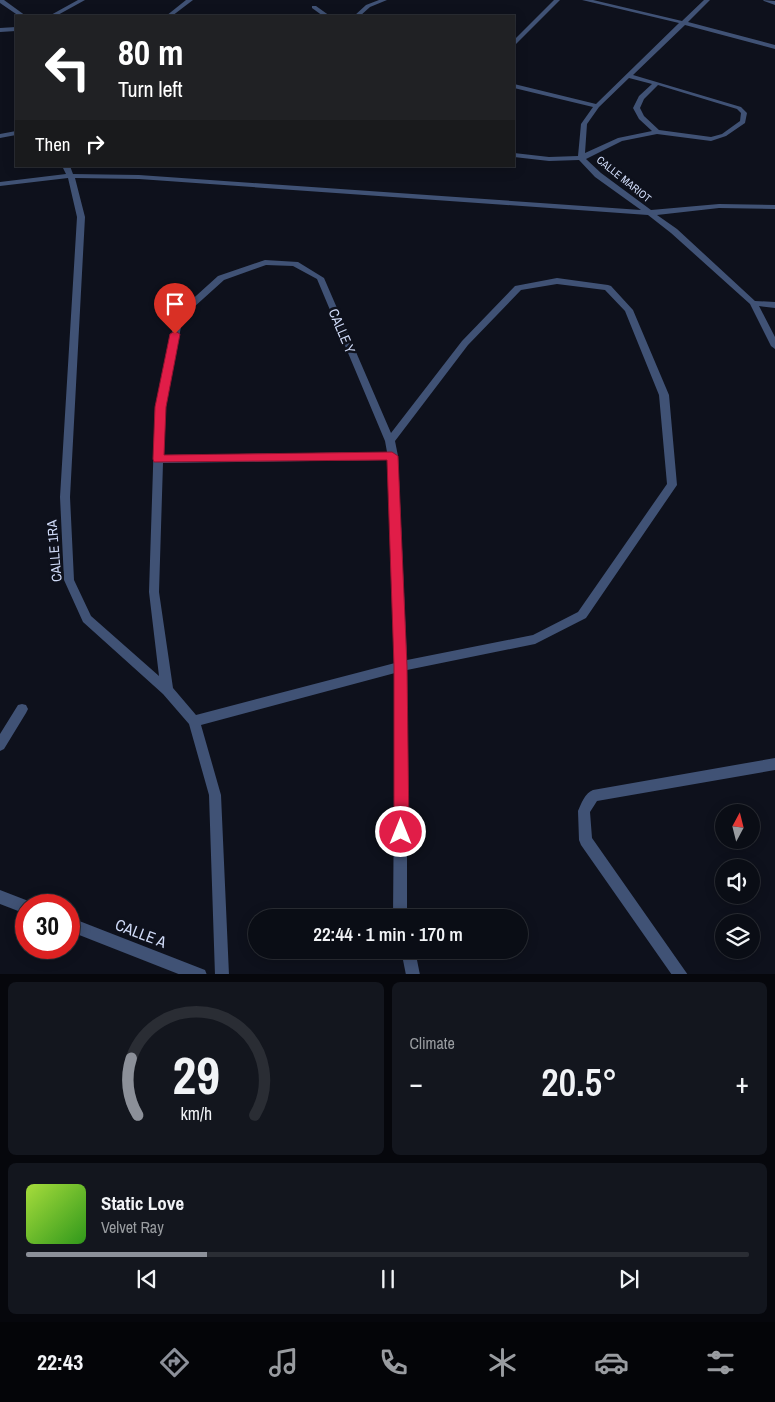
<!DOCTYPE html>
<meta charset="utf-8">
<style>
:root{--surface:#0a0d15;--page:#13161e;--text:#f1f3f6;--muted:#999ca0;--line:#2a2d34;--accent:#8c9099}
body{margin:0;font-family:"Archivo Narrow",sans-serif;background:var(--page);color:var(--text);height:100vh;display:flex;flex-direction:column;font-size:19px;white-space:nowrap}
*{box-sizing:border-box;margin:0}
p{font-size:16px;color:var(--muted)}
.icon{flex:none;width:28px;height:28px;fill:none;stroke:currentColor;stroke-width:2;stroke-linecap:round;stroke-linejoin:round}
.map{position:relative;height:974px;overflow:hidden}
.side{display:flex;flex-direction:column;gap:8px;padding:8px;background:#06070c;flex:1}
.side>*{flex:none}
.top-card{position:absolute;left:15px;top:15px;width:500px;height:152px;border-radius:0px;box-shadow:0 2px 12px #0003,0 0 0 1px var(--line);background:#202124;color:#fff;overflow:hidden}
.needle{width:32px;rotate:7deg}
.buttons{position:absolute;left:715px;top:804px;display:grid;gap:10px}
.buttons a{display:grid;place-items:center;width:45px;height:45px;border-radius:50%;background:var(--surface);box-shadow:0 2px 12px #0003,0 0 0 1px var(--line);font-size:25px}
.speed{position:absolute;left:15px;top:894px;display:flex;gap:10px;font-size:25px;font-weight:700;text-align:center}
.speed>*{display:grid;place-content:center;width:65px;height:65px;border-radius:50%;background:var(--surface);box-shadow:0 2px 12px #0003,0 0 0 1px var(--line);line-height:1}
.speed .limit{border:8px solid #d22;background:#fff;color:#111}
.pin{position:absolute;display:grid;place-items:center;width:42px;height:42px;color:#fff;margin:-51px -21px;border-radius:50% 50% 50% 0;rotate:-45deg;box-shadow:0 0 5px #0007}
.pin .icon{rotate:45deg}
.me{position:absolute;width:55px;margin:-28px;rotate:0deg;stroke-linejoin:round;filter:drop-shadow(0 0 4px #0008)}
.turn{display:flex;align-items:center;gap:18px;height:105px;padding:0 20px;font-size:22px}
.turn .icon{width:65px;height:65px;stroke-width:2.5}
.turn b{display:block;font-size:35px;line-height:42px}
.then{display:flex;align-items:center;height:48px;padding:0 20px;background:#0003;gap:10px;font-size:19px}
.big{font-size:38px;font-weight:600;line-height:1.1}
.side .widget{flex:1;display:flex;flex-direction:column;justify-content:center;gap:8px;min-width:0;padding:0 18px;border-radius:8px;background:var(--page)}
.side .dial{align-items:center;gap:0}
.dial svg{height:130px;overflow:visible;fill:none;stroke:var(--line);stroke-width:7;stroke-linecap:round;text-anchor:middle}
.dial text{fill:var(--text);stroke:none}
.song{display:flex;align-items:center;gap:15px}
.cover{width:60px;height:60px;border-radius:8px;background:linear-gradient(135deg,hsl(80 70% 55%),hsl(110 70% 35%))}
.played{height:5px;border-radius:2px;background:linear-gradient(90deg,var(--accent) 25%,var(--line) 25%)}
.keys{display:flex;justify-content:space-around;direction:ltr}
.heat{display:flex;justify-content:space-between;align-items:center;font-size:28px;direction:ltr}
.side .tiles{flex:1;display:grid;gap:8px;grid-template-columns:1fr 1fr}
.widget:last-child{grid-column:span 2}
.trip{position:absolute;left:248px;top:909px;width:280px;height:50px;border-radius:25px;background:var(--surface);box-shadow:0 2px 12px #0003,0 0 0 1px var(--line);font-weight:600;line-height:50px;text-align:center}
.tab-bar{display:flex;height:80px;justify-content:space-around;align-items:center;background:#040508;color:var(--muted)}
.tab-bar .icon{width:35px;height:35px}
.tab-bar .on{color:var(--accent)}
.tab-bar b{font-size:22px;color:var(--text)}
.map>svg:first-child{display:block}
</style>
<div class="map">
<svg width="775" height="975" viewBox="0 0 775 975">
<rect width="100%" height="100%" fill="#0e111c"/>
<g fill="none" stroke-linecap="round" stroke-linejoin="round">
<path fill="#405275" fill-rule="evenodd" d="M0,0H4L26,16H19L0,3Z
M78,0H85L56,16H49Z
M186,0H193L172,16H166Z
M379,0H387L370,7L360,16H354L366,5Z
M554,0H560L516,44L514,45V40Z
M582,0H593L682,21L704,0H710L688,22L775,45V49L685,25L633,75L741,107L747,113L745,123L726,136L711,141L657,134L622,141L586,159L601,173L651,210L719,204L775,205V209L719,208L657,215L677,229L755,301L775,302V308L759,306L775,337V349L771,346L750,304L671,233L648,215L139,179L75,178L85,217L70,497L74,580L91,616L159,676L149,592L155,407L176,314L218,276L265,260L298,262L324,278L391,433L462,341L515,286L557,278L608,285L611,286L633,310L669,395L677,485L586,618L535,644L407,670V918H393L395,673L201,725L221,795L229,975H215L209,795L189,724L163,694L83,622L64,580L60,497L77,217L68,178L0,186V182L66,174L62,166H70L73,174L139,175L641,210L595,177L579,160L549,161L514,157V153L549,157L578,156L581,124L593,107L514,88V84L596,104L679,23ZM629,78L652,84L639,96L633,108L639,119L652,131L618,138L585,153L587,124L599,107ZM658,85L737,109L741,113L740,121L722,134L711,137L659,130L644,116L640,108L644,99ZM266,265L293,266L317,279L385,441L387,452L163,455L165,407L183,317L224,280ZM557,284L605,290L625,311L659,395L667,484L578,612L533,635L407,660L398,456L395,441L468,345L521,290ZM388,460L395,663L196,715L173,688L159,592L163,463Z
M763,0L775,1V5L764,1Z
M312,6H316L330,16H323L312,8Z
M16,27V31L0,32V28Z
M16,131V135L0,138V134Z
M22,704L26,705L28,709L26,713L4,749L0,751V734L18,705Z
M775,758V770L597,801L590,812L592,838L688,975H672L581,845L579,840L578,811C581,804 585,793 593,790Z
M0,890L31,902L32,905H26V914L0,904Z
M69,917L205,970L207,975H181L69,931Z
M401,950H415L420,975H406Z"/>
</g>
<path fill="#e11d48" stroke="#92132f" d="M175,331L180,334L166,407L164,455L392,452L398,456L407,666L409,832L406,838L401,840L396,838L394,832V666L387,460L154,462L153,459L155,407L170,334Z"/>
<g text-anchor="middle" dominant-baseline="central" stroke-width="5" stroke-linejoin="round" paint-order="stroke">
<g font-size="11" fill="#d0dbf8" stroke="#0e111c">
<text transform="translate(624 179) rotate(39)">CALLE MARIOT</text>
</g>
<g font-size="14" fill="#d0dbf8" stroke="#0e111c">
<text transform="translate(342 331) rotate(67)">CALLE Y</text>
<text transform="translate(54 551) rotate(-95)">CALLE 1RA</text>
</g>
<g font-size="16" fill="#d0dbf8" stroke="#0e111c">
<text transform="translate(141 933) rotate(21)">CALLE A</text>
</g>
</g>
</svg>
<div class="buttons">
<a><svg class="needle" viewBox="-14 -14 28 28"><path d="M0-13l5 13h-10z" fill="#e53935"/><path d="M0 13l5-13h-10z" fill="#999ca0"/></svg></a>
<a><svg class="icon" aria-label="sound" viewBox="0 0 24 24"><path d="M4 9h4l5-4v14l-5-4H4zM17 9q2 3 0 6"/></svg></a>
<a><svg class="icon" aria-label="layers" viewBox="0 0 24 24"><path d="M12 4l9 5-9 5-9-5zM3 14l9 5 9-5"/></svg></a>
</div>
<div class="speed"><div class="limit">30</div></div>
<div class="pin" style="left:175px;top:334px;background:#d93025"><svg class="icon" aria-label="arrive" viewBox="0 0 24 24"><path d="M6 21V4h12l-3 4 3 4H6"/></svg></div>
<svg class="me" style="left:401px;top:832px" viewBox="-20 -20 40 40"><circle r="17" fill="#e11d48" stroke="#fff" stroke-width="3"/><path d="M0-11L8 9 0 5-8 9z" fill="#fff"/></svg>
<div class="trip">22:44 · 1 min · 170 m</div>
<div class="top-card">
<div class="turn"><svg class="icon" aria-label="left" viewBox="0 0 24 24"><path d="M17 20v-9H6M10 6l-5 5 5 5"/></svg><div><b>80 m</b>Turn left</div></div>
<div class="then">Then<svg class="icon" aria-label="right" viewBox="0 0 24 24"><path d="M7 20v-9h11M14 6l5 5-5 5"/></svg></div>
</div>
</div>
<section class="side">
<div class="tiles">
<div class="widget dial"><svg viewBox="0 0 100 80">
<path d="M14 69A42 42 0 1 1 86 69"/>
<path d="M14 69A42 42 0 0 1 10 34" stroke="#8c9099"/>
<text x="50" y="56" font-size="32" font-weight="700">29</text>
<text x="50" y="72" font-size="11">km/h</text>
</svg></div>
<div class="widget"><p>Climate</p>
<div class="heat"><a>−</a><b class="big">20.5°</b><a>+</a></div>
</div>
<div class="widget">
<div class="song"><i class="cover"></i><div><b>Static Love</b><p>Velvet Ray</p></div></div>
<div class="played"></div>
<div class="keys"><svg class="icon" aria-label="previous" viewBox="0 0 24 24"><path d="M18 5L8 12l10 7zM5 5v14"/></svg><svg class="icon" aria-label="pause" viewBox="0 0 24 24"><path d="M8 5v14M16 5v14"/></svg><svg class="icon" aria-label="next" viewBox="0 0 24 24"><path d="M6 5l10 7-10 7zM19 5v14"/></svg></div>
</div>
</div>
</section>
<nav class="tab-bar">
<b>22:43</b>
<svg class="icon on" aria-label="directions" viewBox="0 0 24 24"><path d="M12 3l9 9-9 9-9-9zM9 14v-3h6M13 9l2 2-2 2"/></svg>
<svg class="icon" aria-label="music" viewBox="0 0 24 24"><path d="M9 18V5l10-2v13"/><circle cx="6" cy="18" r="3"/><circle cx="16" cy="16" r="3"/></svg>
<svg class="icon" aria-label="phone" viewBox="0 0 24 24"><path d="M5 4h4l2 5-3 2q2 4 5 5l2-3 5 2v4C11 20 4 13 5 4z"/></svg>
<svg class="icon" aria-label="climate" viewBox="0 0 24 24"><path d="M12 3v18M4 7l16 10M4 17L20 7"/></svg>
<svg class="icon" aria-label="car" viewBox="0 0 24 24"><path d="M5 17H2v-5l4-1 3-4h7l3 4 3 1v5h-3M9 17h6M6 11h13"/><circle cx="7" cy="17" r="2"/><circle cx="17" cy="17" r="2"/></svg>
<svg class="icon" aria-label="filters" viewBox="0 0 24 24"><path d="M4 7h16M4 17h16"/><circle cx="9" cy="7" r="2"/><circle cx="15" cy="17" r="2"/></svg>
</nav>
